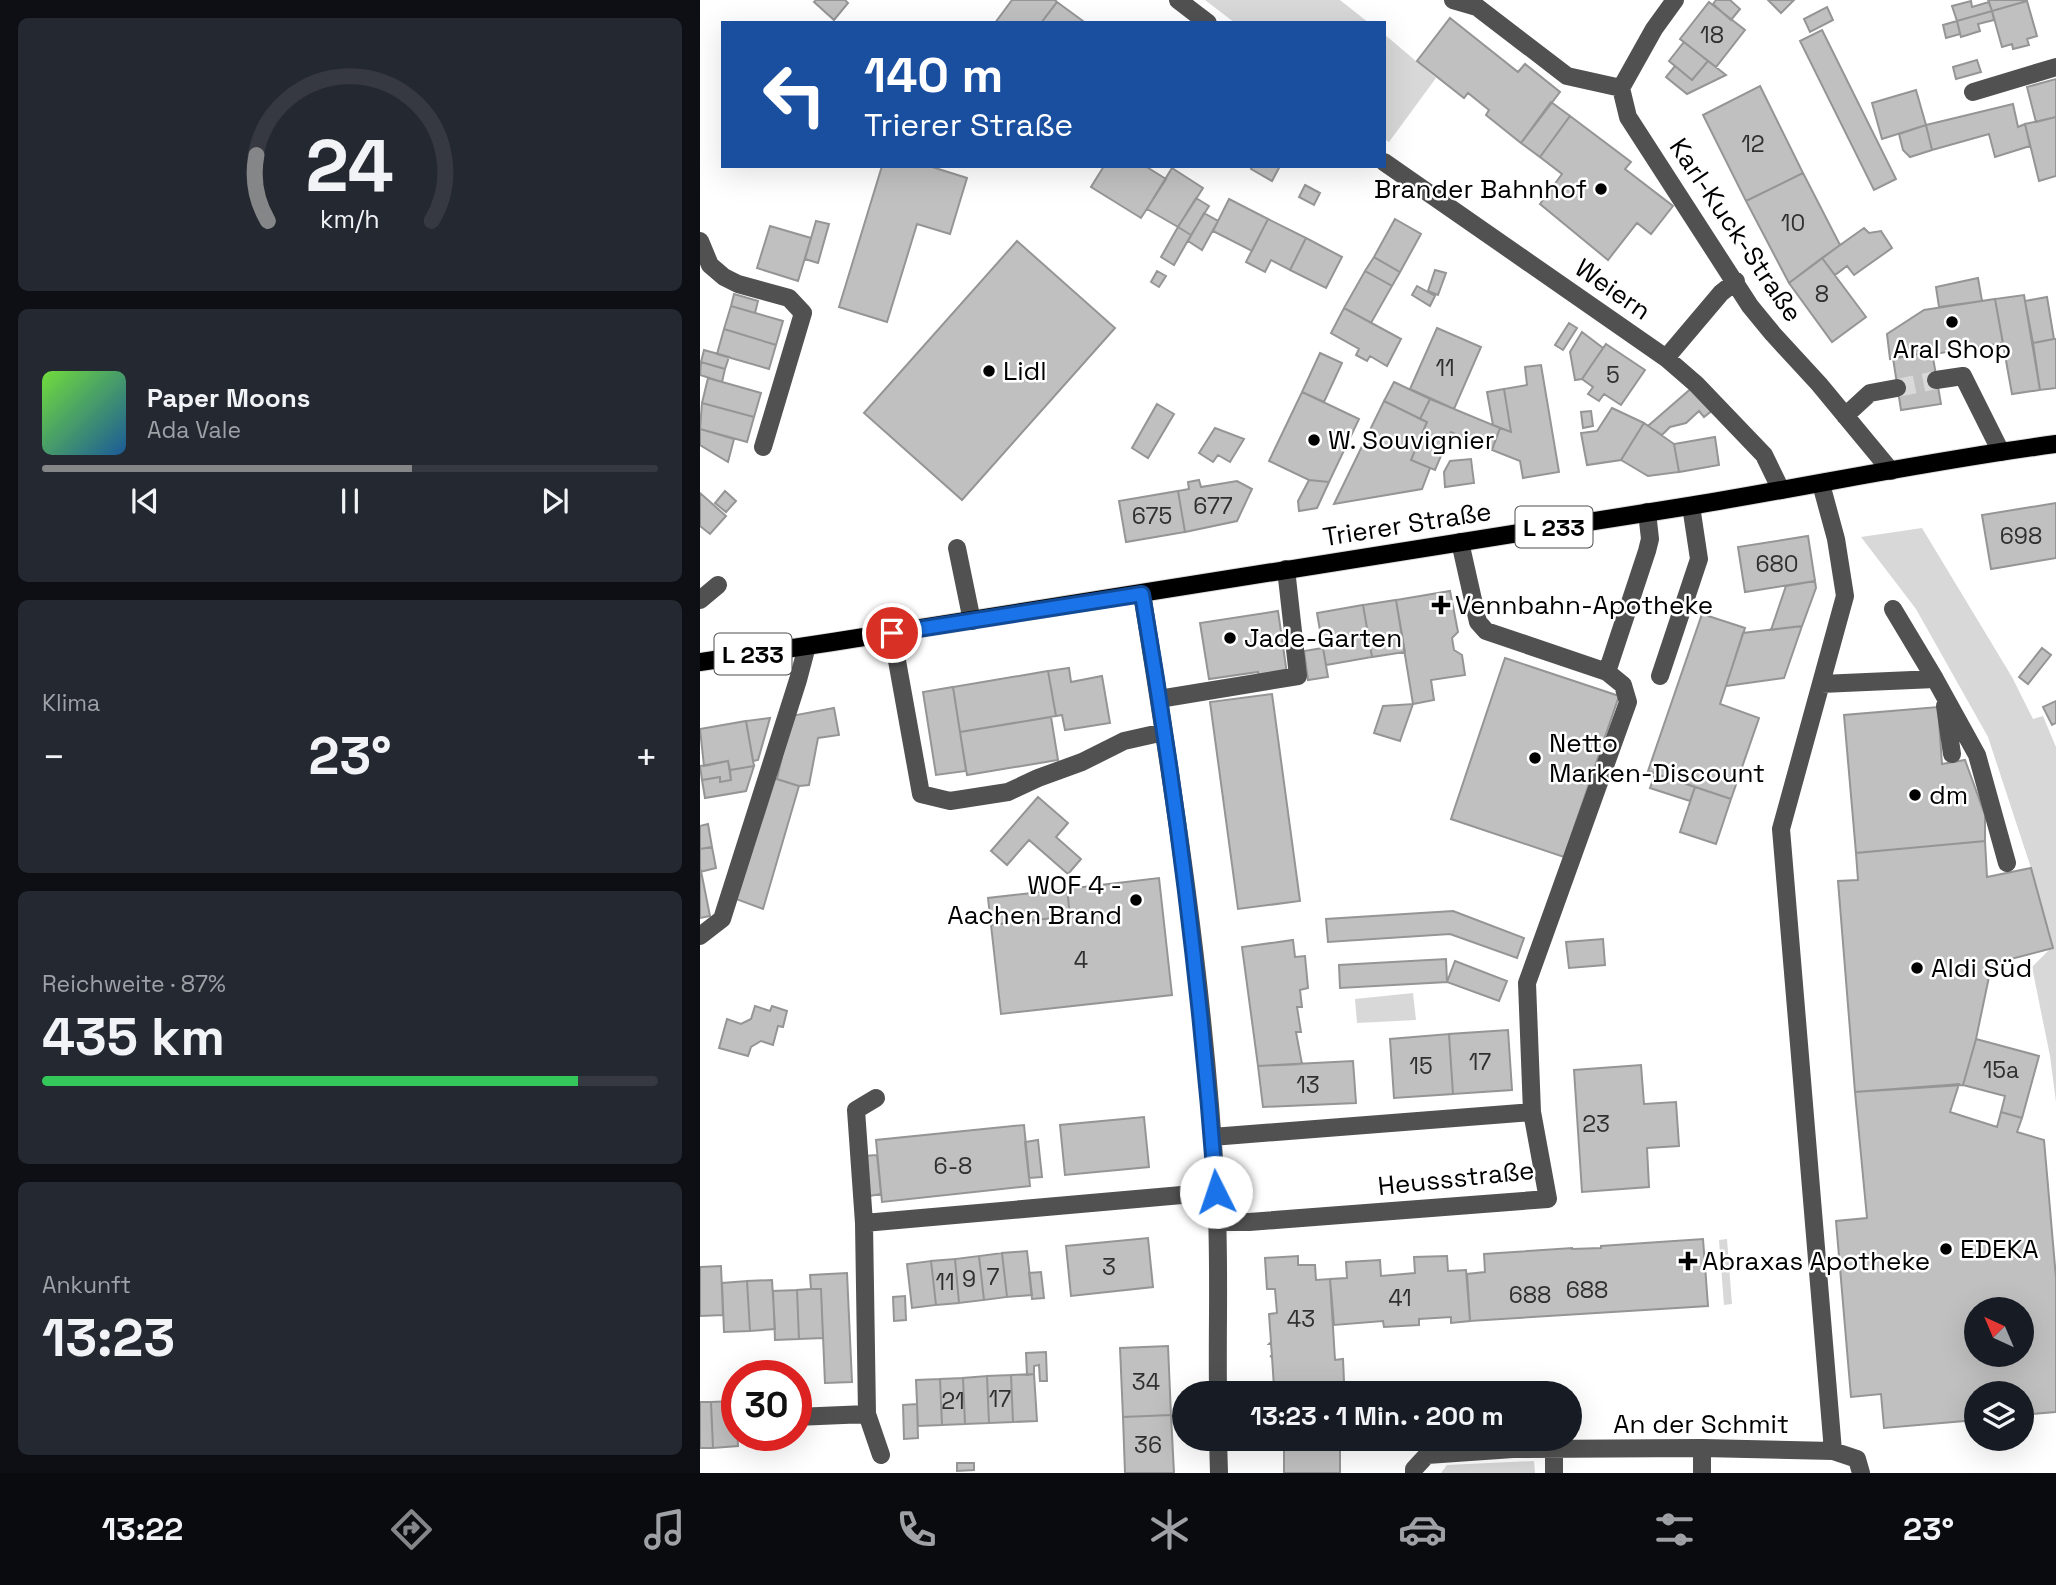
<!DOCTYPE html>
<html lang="de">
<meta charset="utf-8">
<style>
:root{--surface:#171b24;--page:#242831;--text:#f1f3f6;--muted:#9ea1a6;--line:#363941;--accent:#858687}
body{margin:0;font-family:"Space Grotesk",sans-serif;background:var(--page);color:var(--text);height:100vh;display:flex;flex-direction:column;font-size:26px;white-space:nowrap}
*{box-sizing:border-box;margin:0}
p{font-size:23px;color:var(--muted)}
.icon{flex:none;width:38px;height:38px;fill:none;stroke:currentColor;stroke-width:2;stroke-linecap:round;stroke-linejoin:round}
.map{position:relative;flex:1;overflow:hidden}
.drawer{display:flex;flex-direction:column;gap:18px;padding:18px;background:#0d0f14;width:700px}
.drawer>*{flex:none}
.top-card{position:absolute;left:21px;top:21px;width:665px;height:147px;border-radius:0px;box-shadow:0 7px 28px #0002;background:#1a4fa0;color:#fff;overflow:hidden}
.needle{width:46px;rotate:316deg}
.buttons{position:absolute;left:1264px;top:1297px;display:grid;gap:14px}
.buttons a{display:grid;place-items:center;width:70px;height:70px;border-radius:50%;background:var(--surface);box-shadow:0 7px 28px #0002;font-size:35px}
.speed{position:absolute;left:21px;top:1360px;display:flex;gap:14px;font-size:35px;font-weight:700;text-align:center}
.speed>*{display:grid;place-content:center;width:91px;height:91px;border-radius:50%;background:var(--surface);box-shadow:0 7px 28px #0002;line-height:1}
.speed .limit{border:10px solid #d22;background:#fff;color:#111}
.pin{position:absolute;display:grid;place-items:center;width:60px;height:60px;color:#fff;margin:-30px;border:4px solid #fff;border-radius:50%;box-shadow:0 2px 7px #0007}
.me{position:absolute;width:77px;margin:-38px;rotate:356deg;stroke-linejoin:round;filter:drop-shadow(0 0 5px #0008)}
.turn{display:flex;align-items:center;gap:24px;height:147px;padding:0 28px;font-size:32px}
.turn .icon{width:91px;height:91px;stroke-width:2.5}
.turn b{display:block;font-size:49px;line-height:60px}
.big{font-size:52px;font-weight:600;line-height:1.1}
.drawer .widget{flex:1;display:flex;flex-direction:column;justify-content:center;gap:10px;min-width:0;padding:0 24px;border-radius:10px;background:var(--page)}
.drawer .dial{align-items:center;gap:0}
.dial svg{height:182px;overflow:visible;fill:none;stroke:var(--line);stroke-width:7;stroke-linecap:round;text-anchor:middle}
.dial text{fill:var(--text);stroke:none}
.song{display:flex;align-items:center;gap:21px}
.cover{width:84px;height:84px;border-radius:10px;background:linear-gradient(135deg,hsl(100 70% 55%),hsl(210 70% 35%))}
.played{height:7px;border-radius:4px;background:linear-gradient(90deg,var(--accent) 60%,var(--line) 60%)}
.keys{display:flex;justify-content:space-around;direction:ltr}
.heat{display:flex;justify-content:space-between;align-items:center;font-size:38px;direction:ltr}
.charge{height:10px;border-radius:5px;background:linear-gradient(90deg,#34c759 87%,var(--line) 0)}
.trip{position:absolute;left:472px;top:1381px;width:410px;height:70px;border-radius:35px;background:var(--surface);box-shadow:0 7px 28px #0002;font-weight:600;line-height:70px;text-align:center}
.tabs{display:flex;height:112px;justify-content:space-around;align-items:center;background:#090b0e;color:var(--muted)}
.tabs .icon{width:49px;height:49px}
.tabs .on{color:var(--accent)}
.tabs b{font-size:32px;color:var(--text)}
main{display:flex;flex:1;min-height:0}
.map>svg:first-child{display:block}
</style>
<main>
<section class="drawer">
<div class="widget dial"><svg viewBox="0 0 100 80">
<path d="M14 69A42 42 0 1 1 86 69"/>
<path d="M14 69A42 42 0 0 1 9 40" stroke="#858687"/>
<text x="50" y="56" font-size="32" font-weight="700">24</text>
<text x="50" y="72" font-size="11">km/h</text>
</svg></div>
<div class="widget">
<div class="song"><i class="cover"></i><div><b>Paper Moons</b><p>Ada Vale</p></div></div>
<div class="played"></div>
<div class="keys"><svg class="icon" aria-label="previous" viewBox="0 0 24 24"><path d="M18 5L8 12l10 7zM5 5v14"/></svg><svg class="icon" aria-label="pause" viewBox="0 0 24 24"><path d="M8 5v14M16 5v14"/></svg><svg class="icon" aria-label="next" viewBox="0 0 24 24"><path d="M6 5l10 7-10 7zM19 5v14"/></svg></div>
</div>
<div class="widget"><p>Klima</p>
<div class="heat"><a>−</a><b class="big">23°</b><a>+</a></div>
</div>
<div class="widget"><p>Reichweite · 87%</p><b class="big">435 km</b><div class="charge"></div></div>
<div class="widget"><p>Ankunft</p><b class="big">13:23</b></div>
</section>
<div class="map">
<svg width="1356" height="1473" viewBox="0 0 1356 1473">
<rect width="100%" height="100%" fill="#fff"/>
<path fill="#d8d8d8" d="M505,0H640L669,23H535Z
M684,34L736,78L689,142L684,139Z
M1222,528L1312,677L1333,719L1343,716L1356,747V1102L1350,1056L1332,967L1352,947L1331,868L1288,737L1216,609L1161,537Z
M713,993L716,1020L657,1023L655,999Z
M1027,1239L1032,1304L1024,1305L1019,1240Z
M834,1461L835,1473H741L747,1465Z"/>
<path fill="#c0c0c0" stroke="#959595" stroke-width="2" fill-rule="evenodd" d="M116,0H145L148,3L134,20L114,2Z
M312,0H355L357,2L341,23H295Z
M1016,0H1030L1040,9L1031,20L1013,4Z
M1068,0H1094L1081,13Z
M1288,0H1327V1L1292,11Z
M1271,1L1272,7L1289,2L1292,11L1257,21L1252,6Z
M1327,1L1337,36L1327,39L1329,45L1313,49L1312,44L1302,47L1292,11Z
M357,2L383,21L381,23H341Z
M1009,2L1045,30L1016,67L980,39Z
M1127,7L1133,20L1110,32L1104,19Z
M1292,11L1294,20L1278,24L1280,31L1261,37L1257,21Z
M750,18L818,72L825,64L860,92L821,143L786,115L789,110L768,93L764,98L717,61Z
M1257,21L1260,34L1246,38L1243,25Z
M1122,30L1196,179L1174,190L1100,41Z
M984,42L1008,61L992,80L969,61Z
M1277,60L1281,72L1256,79L1253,67Z
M1008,61L1026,75L987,94L966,77L975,66L992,80Z
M1356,79V117L1336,122L1327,87Z
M1060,86L1103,173L1046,201L1003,115Z
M1216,90L1226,125L1182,139L1172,103Z
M851,102L870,116L840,157L821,143Z
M1313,104L1318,127L1325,124L1330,146L1295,157L1289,134L1232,150L1226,125Z
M870,116L931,162L925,169L973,206L951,234L937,223L908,260L840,204L862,174L840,157Z
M1356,117V176L1339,181L1325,124Z
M1226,125L1232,150L1210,157L1203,150L1199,134Z
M182,166H229L267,178L250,234L217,224L187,322L139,307Z
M404,166H445L466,179L441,218L391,187Z
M553,166H580L572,181L551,169Z
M472,168L503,188L478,227L447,209Z
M1103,173L1140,245L1089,283L1046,201Z
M605,185L620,193L614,205L599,197Z
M496,198L509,206L491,235L478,227Z
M529,199L568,219L552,251L513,231Z
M504,213L518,221L502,250L488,241Z
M568,219L606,238L590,270L571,260L565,272L546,262Z
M695,219L721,234L700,272L674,257Z
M116,221L129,224L118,263L105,259Z
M70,226L111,238L98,281L57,268Z
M478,227L491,235L474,265L461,257Z
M1164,228L1169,233L1181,231L1192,248L1154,275L1147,266L1135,275L1122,258Z
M606,238L642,257L626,288L590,270Z
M317,241L415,328L262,500L164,413Z
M674,257L700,272L692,286L665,271Z
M1122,258L1166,317L1132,342L1089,283Z
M735,270L746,273L738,295L728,291Z
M457,271L466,276L459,287L451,282Z
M665,271L692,286L671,323L644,308Z
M1278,278L1282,301L1239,307L1236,287Z
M717,286L735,296L730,306L712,295Z
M34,294L58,301L55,313L31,306Z
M1324,295L1340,390L1312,394L1295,299Z
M1347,297L1354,339L1333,343L1325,301Z
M1295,299L1303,343L1235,354L1234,351L1190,359L1187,334L1224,310Z
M31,306L83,321L76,345L24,329Z
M644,308L701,339L687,366L670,356L667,361L656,355L659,349L631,333Z
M869,323L877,328L863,350L855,345Z
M737,328L781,347L754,409L710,389Z
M24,329L76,345L69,369L17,354Z
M882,332L903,348L882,379L875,380L870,352Z
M1354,339H1356V388L1340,390L1333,343Z
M906,344L945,370L921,405L904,394L899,401L888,394L893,387L882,379Z
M4,350L29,357L25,369L1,362Z
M1232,352L1241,404L1201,410L1193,358Z
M620,353L642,363L624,402L602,392Z
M1,362L25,369L22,382L0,375Z
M841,365L859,472L823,478L820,461L792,450L800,428L811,432L804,389L827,385L825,367Z
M8,378L61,393L54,417L2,403Z
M694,382L730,399L720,419L684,401Z
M994,386L1014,409L1004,417L999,411L986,423L970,427L962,435L948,426Z
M804,389L811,432L793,425L787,392Z
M602,392L659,419L629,482L609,480L569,461Z
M730,399L800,428L792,450L751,432L735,470L711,460L727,422L720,419Z
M684,401L727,422L711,460L730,468L722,489L634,504Z
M2,403L54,417L47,442L0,429Z
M457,404L474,414L448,458L432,448Z
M912,408L944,423L921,460L887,465L881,433L897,431Z
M891,411L893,426L883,428L881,412Z
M944,423L974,444L979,472L948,476L921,460Z
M515,428L544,439L530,462L518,455L513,462L499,453Z
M0,429L34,439L28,462L0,445Z
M1015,437L1019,465L979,472L974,444Z
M771,459L774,483L745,487L744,472L750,461Z
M499,480L501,487L537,481L552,489L537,521L485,532L478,491L489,489L488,482Z
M609,480L629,482L617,508L599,511L598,501Z
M25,491L36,501L26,512L15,503Z
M478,491L485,532L426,542L419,501Z
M0,493L26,516L10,534L0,526Z
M1356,503V558L1291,569L1282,515Z
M1108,536L1115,581L1045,592L1038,547Z
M1115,581L1116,588L1102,626L1071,630L1086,586Z
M750,591L758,632L752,638L754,650L762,655L765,675L731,680L734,700L713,704L696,600Z
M696,600L705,652L672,657L663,605Z
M663,605L672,657L626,665L617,613Z
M578,611L587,674L559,678L558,672L509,679L500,623Z
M1002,614L1045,628L1020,704L1059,718L1031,799L948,771Z
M1102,626L1084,678L1026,686L1043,633Z
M623,648L628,677L608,680L604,651Z
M1342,648L1351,655L1328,684L1319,677Z
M805,658L919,696L864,857L751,819Z
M369,668L371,682L402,676L410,723L365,730L362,715L356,716L348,671Z
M348,671L356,716L260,732L253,687Z
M253,687L266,771L236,775L223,692Z
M572,694L600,901L538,909L510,702Z
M1356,701V723L1352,725L1343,707Z
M713,704L700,741L674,733L683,706Z
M1238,707L1242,764L1265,760L1285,815V841L1156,853L1144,715Z
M134,708L139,735L118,738L109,785L99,786L77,779L91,716Z
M351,717L358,760L267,775L260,732Z
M70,718L58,760L53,761L46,721Z
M46,721L54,766L30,770L28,761L4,766L0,729Z
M28,761L31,780L20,782V777L2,780L0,766Z
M54,766L46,791L5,798L2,780L20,777V782L31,780L30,770Z
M955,774L995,787L990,801L950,788Z
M73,778L99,786L63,909L36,899Z
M995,787L1031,799L1016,844L980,832Z
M338,797L368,823L356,837L381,859L368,874L329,840L307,865L291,851Z
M8,824L12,847L0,849V826Z
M1285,841L1287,877L1331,868L1353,948L1288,965L1290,972L1276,1039L1263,1085L1155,1092L1138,881L1158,880L1156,853Z
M12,847L16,868L0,872V849Z
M1,871L10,916L0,918V872Z
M459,878L472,995L301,1014L291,925L370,916L367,889Z
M367,889L370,916L291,925L288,898Z
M753,911L824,938L817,958L750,934L628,942L626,919Z
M903,939L905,965L869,968L866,942Z
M593,940L595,957L605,956L608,988L600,990L602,1007H597L601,1032H596L602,1064L558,1066L542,947Z
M746,959L747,982L640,988L639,965Z
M755,961L807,981L799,1001L747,982Z
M55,1006L70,1011L72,1006L87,1011L83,1027L78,1026L73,1045L61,1041L51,1047L48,1056L19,1048L27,1019L41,1024L51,1019Z
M808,1030L812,1090L753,1094L749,1034Z
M749,1034L753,1094L694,1098L690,1039Z
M1276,1039L1339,1056L1322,1118L1301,1112L1305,1096L1263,1085Z
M653,1061L656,1103L563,1107L558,1066Z
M941,1065L944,1104L976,1102L979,1146L947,1148L949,1187L882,1192L874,1070Z
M1259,1084L1250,1112L1297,1127L1301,1112L1322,1118L1317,1132L1344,1140L1356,1278V1412L1321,1415V1393H1276V1420L1184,1428L1181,1394L1151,1397L1136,1221L1167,1218L1155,1092ZM1276,1309H1321V1354H1276Z
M444,1117L449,1167L365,1175L360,1125Z
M324,1125L330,1186L182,1202L176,1140Z
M338,1140L342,1177L329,1178L325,1142Z
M177,1155L181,1194L169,1196L164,1156Z
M448,1238L453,1287L371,1296L366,1246Z
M1003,1239L1008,1306L770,1321L767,1274L785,1272L784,1254L872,1248V1249L901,1248V1246Z
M327,1251L332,1295L307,1297L302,1253Z
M302,1253L307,1297L284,1300L279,1256Z
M279,1256L284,1300L259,1303L255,1259Z
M598,1256V1265H615L616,1280L630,1279L635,1360L643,1359L644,1382H637L638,1393H582L581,1386L574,1387L572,1357L570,1356H572L571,1344H569L571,1342L569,1314L577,1313L575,1289H567L565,1258Z
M747,1256L748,1271L766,1270L770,1321L751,1323V1317L719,1319V1325L684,1327L683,1321L634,1325L630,1279L647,1278L646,1262L680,1260L681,1276L715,1273L714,1257Z
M255,1259L259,1303L236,1305L231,1261Z
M231,1261L236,1305L212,1308L207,1264Z
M21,1266L23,1315L0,1316V1267Z
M341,1272L344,1298L332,1299L329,1273Z
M147,1273L152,1382L125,1383L121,1289H111L110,1275Z
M72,1280L75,1329L50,1331L47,1281Z
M47,1281L50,1331L24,1332L22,1283Z
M111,1289H121L123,1338L99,1339L97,1290Z
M97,1290L99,1339L75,1340L73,1291Z
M205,1296L206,1320L194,1321L193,1297Z
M468,1346L471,1415L423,1417L420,1348Z
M346,1352L347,1381H340L339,1365L334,1366V1374L327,1375L326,1353Z
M334,1374L337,1421L313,1422L311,1375Z
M311,1375L313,1422L289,1423L287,1376Z
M287,1376L289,1423L265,1424L263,1378Z
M263,1378L265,1424L242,1425L240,1379Z
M240,1379L242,1425L218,1426L216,1380Z
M36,1401L38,1446L13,1448L11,1402Z
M0,1402H11L13,1448H0Z
M217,1404L218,1438L204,1439L203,1405Z
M471,1415L474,1473H425L423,1417Z
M584,1438H640V1473H584Z
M257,1463H274V1470L257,1471Z"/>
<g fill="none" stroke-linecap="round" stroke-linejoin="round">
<path stroke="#d9d9d9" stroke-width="18" stroke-dasharray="18 9" stroke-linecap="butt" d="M1197,388L1236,380"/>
<g stroke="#dbdbdb" stroke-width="20">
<path id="major" d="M0,662C330,613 659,558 989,506C1111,486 1233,460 1356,444"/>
</g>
<path stroke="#515151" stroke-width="18" d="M478,0L508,23
M753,0L777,7L867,76L921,88
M975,0L954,29L921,88L928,117L1050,306L1073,334L1119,384L1191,471
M1273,92L1356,67
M684,162L966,358L996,384L1064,455L1081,490
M0,241L10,265L24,277L38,284L89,298L103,313L63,447
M966,358L1021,293L1036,281
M1236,380L1263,376L1301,452
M1145,416L1170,393L1197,388
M1121,484L1136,539L1145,596L1081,829L1133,1451
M257,548L272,621
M442,594C474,792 505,992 516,1192C520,1259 517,1326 518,1393
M0,600L18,585
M1193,609L1235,679
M192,633L221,794L250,801L308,792L338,778L382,762L424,741L464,732
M907,672L947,551L950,539L947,512
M960,676L999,559L991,506
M1121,684L1235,679L1277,755L1307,863
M459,699L598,676L586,569
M1245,706L1252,754
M0,936L22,919L98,680L107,646
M176,1098L156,1110L164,1223L167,1414L181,1455
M512,1137L832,1112
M517,1222H549L848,1199L832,1112L827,983L928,702L923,685L907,672L786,631L778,622L760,542
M164,1223L516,1192
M96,1417L167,1414
M518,1438L519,1473
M1002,1448V1473
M854,1450V1473
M714,1473V1469L727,1455L813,1449L1002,1448L1133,1451L1157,1459L1161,1473"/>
<use href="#major" stroke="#000" stroke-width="18"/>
</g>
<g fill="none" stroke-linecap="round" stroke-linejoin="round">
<g stroke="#114b97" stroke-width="18">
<path id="route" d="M192,633L442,594C476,792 501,992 516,1192"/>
</g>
<use href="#route" stroke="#1a73e8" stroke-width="12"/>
</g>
<g fill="#000" stroke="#fff" stroke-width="2.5">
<circle cx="901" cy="189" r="7"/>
<circle cx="1252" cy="322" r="7"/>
<circle cx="289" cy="371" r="7"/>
<circle cx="614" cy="440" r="7"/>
<path d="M737.5 594.5h7v7h7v7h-7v7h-7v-7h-7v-7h7z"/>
<circle cx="530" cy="638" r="7"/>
<circle cx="835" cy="758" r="7"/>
<circle cx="1215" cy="795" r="7"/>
<circle cx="436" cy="900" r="7"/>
<circle cx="1217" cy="968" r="7"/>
<circle cx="1246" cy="1249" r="7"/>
<path d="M984.5 1250.5h7v7h7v7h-7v7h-7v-7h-7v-7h7z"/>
</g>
<g text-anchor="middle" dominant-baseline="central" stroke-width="5" stroke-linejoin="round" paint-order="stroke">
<g font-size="23" fill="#303030">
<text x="1012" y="35">18</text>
<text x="1053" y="144">12</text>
<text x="1093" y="223">10</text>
<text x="1122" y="294">8</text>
<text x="745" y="368">11</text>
<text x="913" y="375">5</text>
<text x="513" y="506">677</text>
<text x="452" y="516">675</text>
<text x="1321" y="536">698</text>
<text x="1077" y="564">680</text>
<text x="381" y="960">4</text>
<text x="780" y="1062">17</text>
<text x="721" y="1066">15</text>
<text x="1301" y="1070">15a</text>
<text x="608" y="1085">13</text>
<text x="896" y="1124">23</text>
<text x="253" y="1166">6-8</text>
<text x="409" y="1267">3</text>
<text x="293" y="1277">7</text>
<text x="269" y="1279">9</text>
<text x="245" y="1282">11</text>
<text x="887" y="1290">688</text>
<text x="830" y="1295">688</text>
<text x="700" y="1298">41</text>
<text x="601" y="1319">43</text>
<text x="446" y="1382">34</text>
<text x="300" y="1399">17</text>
<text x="253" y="1401">21</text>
<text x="448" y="1445">36</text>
</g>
<g fill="#fff" stroke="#4c4c4c" stroke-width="2">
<rect x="815.5" y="506.5" width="77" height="41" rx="5"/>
<rect x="14.5" y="633.5" width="77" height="41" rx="5"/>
</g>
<g font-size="24" font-weight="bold" fill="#000">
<text x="854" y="527">L 233</text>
<text x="53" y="654">L 233</text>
</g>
<g font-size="26" fill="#000" stroke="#fff" text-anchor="start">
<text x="887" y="189" text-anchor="end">Brander Bahnhof</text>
<text x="1252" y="349" text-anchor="middle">Aral Shop</text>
<text x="303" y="371">Lidl</text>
<text x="628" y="440">W. Souvignier</text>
<text x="755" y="605">Vennbahn-Apotheke</text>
<text x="544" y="638">Jade-Garten</text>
<text x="849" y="743">Netto<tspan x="849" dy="30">Marken-Discount</tspan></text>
<text x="1229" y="795">dm</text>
<text x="422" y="885" text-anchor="end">WOF 4 -<tspan x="422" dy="30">Aachen Brand</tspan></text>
<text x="1231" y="968">Aldi Süd</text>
<text x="1260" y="1249">EDEKA</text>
<text x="1002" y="1261">Abraxas Apotheke</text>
</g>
<g font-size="26" fill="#000" stroke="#fff">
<text transform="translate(1036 230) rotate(56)">Karl-Kuck-Straße</text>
<text transform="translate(913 289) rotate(35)">Weiern</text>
<text transform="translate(707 524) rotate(-9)">Trierer Straße</text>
<text transform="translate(756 1178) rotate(-6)">Heussstraße</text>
<text x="1001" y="1424">An der Schmit</text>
</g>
</g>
</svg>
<div class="buttons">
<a><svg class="needle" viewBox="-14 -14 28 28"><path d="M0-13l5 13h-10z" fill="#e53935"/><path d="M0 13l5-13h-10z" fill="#9ea1a6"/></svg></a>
<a><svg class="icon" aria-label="layers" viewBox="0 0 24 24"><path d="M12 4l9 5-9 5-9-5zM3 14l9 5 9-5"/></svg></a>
</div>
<div class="speed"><div class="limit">30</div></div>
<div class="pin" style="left:192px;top:633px;background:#d93025"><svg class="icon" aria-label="arrive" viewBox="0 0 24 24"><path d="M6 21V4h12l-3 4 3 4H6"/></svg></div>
<svg class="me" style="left:516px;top:1192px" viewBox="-20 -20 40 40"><circle r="19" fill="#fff"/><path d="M0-13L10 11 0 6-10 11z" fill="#1a73e8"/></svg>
<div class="trip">13:23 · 1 Min. · 200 m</div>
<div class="top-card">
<div class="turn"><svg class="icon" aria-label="left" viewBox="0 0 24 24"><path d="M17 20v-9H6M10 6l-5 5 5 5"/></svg><div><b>140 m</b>Trierer Straße</div></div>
</div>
</div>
</main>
<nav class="tabs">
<b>13:22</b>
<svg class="icon on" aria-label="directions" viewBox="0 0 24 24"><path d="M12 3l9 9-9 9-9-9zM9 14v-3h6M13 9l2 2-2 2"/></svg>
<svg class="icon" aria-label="music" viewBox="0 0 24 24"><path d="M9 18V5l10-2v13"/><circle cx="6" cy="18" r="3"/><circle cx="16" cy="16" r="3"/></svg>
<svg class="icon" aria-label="phone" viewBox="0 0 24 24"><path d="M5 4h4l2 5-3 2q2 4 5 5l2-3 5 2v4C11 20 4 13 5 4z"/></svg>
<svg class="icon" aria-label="climate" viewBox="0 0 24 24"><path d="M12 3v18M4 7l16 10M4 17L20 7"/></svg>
<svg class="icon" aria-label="car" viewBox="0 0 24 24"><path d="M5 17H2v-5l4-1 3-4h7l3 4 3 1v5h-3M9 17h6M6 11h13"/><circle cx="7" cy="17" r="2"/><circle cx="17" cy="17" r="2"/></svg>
<svg class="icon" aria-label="filters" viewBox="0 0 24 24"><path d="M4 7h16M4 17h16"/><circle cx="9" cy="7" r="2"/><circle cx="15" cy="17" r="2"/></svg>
<b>23°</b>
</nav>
